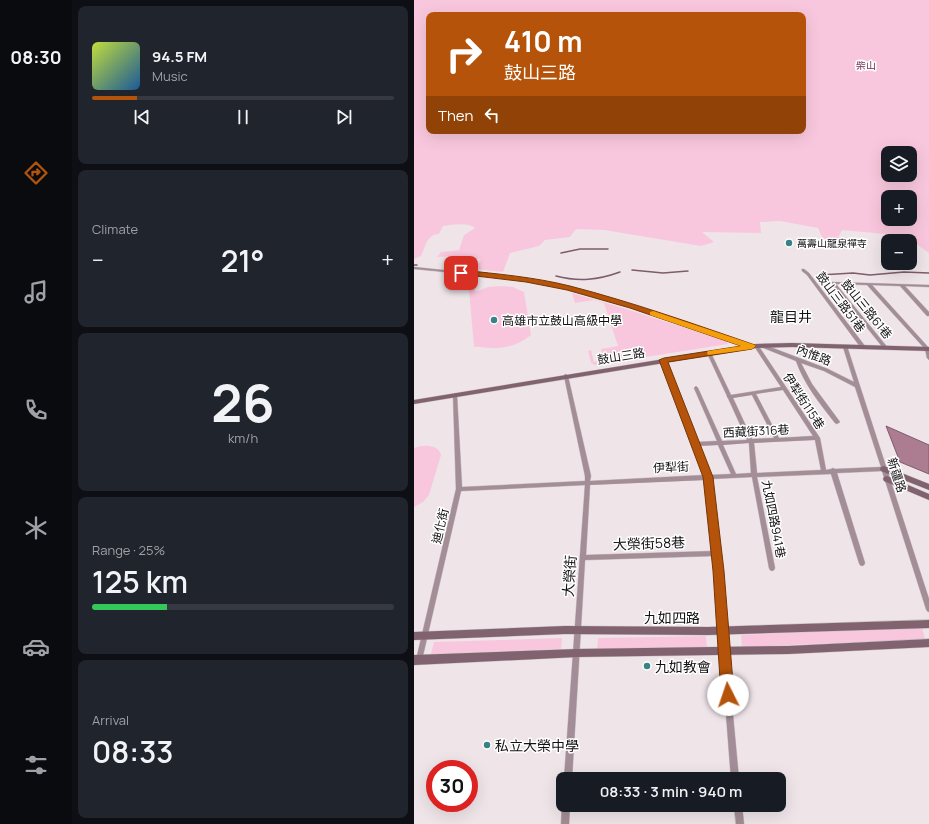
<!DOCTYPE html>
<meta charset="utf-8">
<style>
:root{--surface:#171b24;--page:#20242c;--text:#f1f3f6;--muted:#9ea1a6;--line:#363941;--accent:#b45309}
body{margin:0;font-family:Manrope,"Noto Sans TC",sans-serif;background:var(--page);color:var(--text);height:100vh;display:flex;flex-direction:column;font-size:15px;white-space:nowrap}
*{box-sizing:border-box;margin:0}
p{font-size:13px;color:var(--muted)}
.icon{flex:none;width:22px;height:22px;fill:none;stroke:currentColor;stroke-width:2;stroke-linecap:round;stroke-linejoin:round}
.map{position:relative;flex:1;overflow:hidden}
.panel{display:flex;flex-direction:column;gap:6px;padding:6px;background:#0d0f14;width:342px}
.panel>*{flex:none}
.guide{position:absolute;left:12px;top:12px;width:380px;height:122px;border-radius:8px;box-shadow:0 4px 16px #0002;background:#b45309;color:#fff;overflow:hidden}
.fabs{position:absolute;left:467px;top:146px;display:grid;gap:8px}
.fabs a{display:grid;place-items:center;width:36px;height:36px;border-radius:8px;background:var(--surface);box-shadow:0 4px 16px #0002;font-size:20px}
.speed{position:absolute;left:12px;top:760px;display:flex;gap:8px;font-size:20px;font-weight:700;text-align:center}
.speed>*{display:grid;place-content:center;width:52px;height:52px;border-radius:50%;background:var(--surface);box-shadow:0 4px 16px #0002;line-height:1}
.speed .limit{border:6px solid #d22;background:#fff;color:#111}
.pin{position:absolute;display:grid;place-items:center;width:34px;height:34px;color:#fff;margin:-17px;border-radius:8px;box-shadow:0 2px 6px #0006}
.me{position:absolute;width:44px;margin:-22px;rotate:356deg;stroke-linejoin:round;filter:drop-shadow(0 0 3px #0008)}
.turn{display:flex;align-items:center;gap:14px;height:84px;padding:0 12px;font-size:18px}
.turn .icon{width:52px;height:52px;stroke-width:2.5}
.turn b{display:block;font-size:28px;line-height:34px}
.then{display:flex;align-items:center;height:38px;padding:0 12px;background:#0003;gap:8px;font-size:15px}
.big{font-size:30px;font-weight:600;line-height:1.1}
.panel .tile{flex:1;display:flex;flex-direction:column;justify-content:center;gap:6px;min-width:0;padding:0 14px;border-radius:8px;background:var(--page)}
.panel .dial{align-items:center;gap:0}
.dial b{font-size:52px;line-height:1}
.song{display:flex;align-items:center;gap:12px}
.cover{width:48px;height:48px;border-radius:6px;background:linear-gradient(135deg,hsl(70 70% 55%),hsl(210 70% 35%))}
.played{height:4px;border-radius:2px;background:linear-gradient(90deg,var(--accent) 15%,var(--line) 15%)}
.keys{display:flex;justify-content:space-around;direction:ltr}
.heat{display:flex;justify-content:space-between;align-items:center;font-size:22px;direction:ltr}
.charge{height:6px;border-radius:3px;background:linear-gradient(90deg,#34c759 25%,var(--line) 0)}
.trip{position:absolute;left:142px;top:772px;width:230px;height:40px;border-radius:8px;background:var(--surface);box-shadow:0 4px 16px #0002;font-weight:600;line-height:40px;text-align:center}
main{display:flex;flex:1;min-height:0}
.menu{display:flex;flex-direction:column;width:72px;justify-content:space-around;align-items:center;background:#090b0e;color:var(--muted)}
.menu .icon{width:28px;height:28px}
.menu .current{color:var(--accent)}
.menu b{font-size:18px;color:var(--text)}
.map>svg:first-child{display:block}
</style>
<main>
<nav class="menu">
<b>08:30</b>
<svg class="icon current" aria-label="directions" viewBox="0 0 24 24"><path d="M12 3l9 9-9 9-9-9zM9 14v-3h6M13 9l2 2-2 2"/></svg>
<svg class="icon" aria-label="music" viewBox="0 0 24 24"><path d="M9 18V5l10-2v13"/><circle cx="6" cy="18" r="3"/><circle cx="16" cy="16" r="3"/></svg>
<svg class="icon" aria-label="phone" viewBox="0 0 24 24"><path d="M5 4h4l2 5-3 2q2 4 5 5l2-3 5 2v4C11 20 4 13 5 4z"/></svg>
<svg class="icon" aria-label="climate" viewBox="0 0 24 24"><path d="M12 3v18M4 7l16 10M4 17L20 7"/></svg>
<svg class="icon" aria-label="car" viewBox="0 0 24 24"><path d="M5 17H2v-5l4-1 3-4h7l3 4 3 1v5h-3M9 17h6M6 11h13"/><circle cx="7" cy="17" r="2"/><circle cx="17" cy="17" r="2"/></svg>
<svg class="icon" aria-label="filters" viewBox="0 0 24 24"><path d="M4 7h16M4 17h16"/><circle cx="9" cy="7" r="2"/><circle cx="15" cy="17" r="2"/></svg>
</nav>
<section class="panel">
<div class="tile">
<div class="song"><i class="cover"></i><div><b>94.5 FM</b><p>Music</p></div></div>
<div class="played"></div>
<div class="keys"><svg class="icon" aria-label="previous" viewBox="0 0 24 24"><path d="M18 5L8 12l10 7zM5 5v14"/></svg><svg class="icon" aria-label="pause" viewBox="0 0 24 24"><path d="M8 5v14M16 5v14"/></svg><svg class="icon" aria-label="next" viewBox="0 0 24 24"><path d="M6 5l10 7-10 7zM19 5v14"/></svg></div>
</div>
<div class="tile"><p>Climate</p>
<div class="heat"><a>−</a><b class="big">21°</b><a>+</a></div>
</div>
<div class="tile dial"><b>26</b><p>km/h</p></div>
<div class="tile"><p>Range · 25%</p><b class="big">125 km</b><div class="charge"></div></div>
<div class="tile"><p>Arrival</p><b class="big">08:33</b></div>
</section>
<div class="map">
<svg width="515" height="824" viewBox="0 0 515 824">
<rect width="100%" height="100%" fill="#efe5e9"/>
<path fill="#f9c7dd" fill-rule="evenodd" d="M0,0H515V253L491,236L428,230L423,240L409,239L404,228L366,221L346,222L347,233L288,232L300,242L287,246L190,230L162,229L156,237L131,240L125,246L96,253L89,272L61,269L67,259L41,256L23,257L27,252L45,250L50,235L61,228C54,222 38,225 29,226L25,234C12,235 12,246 7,256L0,259ZM15,15H389V131H15ZM474,153H496V175H474ZM474,197H496V219H474Z
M86,286L99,287L110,292L117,335C105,345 91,349 76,348C70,348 66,346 60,347L55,290L61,289V292L74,287Z
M158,293L209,308L312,341L314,344L181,365L177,363L174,351L177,350L180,362L189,360L187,349L204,346L190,303L180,300L161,303Z
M7,446C15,445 25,446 27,455L15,495L9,502L0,507V448Z
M508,627L511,639L328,647L327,635Z
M292,636L293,648L183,650L184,638Z
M148,638L147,649L17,654L20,642Z"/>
<path fill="#ac7c91" stroke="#7e5c6b" d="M472,426L515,445V474L486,462Z"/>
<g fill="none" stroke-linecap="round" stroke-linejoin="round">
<path stroke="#7e5c6b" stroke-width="1.5" d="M147,253L166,249H194
M0,265H3
M218,270L249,273L274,271
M406,275L439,273L456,275L490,272L515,273
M142,276C165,282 184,280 206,272"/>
<g stroke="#ccc3c6" stroke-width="1">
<path id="street" d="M0,267L96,277L134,283L153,287L178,293L225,307L340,346L342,345H344L406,438L412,470L417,469L419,468L421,469L467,467L441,387L410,371L387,363L398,384L426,422L423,424L421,423C406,404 390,384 382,361L347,347V346L349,345H351L414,369L440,382L429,347V346H433L515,599V612L513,611L512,609L468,471L423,473L451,563L450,565L448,566L446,565L445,563L417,474L343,477L361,568L360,570L358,571L356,570L355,568L338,477L297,479L308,571L313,650L325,779H317L307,650L302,571L300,556L171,560L158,779H150L171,485L47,491L8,660L7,662L5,663L3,662L2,660L42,489L39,395L41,393L43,395L48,487L171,481V476L150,376V375L152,374L154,376L177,476L176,481L291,475L247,360V359H251V360L283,442L303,441L280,388L282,386L284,388L308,441L333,440L314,398L313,397V396L293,353V352H295L297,353L317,395L367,387L340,346L338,347H336C275,327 214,303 151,289C101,278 50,274 0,269ZM369,390L399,436L365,438L342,394ZM338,395L360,438L338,439L319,398ZM401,440L407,470L343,473L340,443ZM335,443L337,473L322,474L309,445ZM304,445L317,474L296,475L285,446ZM292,480L300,551L172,555L176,485Z
M388,269H390L395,273L451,346V348H447L393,275L388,271Z
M418,282L515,285V287L491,286L515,312V316H513L486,286L458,285L515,348V360L513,358L511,349L453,285L422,284L474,348L472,349H470L418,284Z
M149,803V805H156L155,824H147L148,805Z
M320,805H328L330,824H322Z"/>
</g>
<g stroke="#ccc3c6" stroke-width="1">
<path id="secondary" d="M378,343L515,347V351L378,347L342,348L0,404V400L342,344Z
M470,466L515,484V490L467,471L466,469L467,467Z
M473,476L515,494V500L470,481L469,479L470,477Z
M515,620V628L294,635L151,634L0,640V632L151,626L294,627Z
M515,639V647L374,654L163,657L0,665V655L163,649L374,646Z"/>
</g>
<use href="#street" fill="#a38d96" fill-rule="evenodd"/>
<use href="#secondary" fill="#81626f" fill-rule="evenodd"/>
</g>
<path fill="#b45309" stroke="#753606" d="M47,270C84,274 120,277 156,286C218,302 280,324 341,345L342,346L338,349L254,362L299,477L310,571L320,695L318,700L314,702L309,700L307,695L299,571L289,477L245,360L250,358L327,346L216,308L153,290L112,282L45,274L44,273Z"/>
<path fill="#f59e0b" d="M239,311L341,345L342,346L338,349L294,355L293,353L294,351L327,346L236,315V312Z"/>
<g fill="#398286" stroke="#fff" stroke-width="1.5">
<circle cx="375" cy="243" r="4"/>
<circle cx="80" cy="320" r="4"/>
<circle cx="233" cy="666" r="4"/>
<circle cx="73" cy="745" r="4"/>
</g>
<g text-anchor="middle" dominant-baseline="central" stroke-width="3" stroke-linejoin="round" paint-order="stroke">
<g font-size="10" fill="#6f3150" stroke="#fff">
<text x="452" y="65">柴山</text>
</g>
<g font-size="10" fill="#131011" stroke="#fff" text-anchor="start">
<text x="383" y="243">萬壽山龍泉禪寺</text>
</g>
<g font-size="12" fill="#131011" stroke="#fff">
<text transform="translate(427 302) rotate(53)">鼓山三路51巷</text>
<text transform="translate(453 309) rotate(51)">鼓山三路61巷</text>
<text transform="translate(400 355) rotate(21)">內惟路</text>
<text transform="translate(207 356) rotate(-9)">鼓山三路</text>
<text transform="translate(390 401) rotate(57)">伊犁街115巷</text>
<text transform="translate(342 431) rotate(-3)">西藏街316巷</text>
<text transform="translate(257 467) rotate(-3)">伊犁街</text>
<text transform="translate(483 475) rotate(72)">新疆路</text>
<text transform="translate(360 519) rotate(79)">九如四路941巷</text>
<text transform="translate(26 526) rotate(-77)">迪化街</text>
</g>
<g font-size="12" fill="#131011" stroke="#fff" text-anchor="start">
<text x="88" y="320">高雄市立鼓山高級中學</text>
</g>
<g font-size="14" fill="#131011" stroke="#fff">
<text x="377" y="316">龍目井</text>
</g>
<g font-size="14" fill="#131011" stroke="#fff">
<text transform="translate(235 543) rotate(-2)">大榮街58巷</text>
<text transform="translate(155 576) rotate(-86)">大榮街</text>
<text x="258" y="617">九如四路</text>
</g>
<g font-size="14" fill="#131011" stroke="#fff" text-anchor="start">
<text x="241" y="666">九如教會</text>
<text x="81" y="745">私立大榮中學</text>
</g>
</g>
</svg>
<div class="fabs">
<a><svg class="icon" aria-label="layers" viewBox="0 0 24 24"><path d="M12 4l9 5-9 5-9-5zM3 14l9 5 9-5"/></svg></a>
<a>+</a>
<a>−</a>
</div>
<div class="speed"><div class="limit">30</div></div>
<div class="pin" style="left:47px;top:273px;background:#d93025"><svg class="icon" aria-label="arrive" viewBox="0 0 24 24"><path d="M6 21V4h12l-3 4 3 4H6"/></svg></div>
<svg class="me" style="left:314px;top:695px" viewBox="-20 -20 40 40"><circle r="19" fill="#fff"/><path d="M0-13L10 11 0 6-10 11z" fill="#b45309"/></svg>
<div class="trip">08:33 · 3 min · 940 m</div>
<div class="guide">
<div class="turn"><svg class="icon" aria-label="right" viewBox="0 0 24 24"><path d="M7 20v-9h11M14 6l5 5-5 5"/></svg><div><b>410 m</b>鼓山三路</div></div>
<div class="then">Then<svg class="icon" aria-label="left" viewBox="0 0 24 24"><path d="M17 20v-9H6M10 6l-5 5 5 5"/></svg></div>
</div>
</div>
</main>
